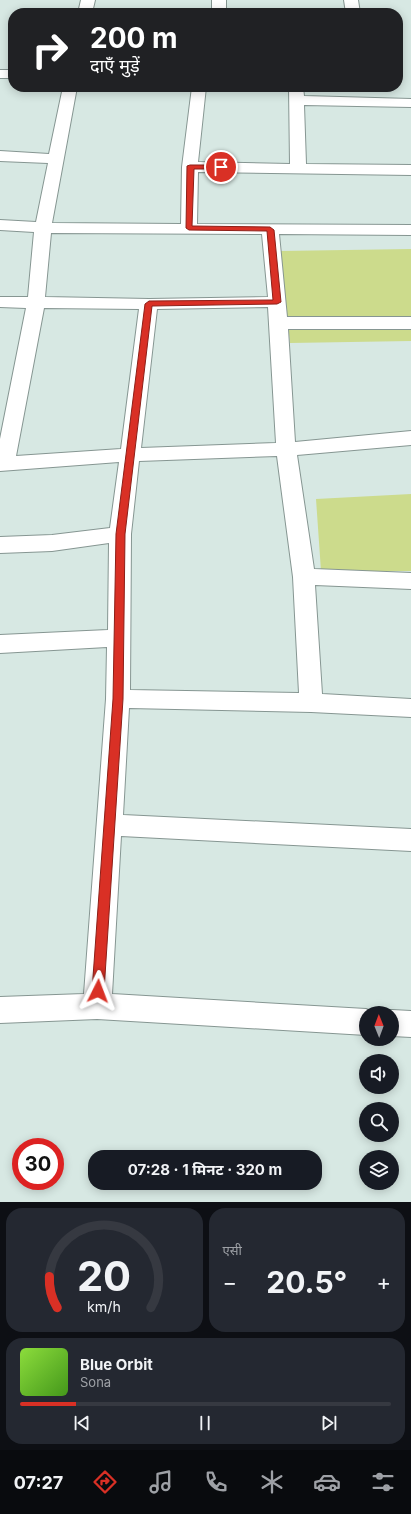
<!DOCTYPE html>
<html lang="hi">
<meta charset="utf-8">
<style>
:root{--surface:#171b24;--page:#242831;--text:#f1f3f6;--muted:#9ea1a6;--line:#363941;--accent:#d93025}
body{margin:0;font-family:Inter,"Noto Sans Devanagari",sans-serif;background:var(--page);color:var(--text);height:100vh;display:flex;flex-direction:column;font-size:15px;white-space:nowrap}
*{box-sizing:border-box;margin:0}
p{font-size:13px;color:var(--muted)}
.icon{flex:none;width:22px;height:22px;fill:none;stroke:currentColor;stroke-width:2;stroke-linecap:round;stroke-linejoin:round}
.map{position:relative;height:1202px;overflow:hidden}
.details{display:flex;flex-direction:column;gap:6px;padding:6px;background:#0d0f14;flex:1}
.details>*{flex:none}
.guide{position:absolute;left:8px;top:8px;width:395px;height:84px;border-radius:16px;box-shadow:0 2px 10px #0003;background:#202124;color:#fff;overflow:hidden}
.needle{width:26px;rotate:359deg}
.tools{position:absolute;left:359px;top:1006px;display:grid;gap:8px}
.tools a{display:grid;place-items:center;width:40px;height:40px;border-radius:50%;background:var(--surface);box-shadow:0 2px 10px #0003;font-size:20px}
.speed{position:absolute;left:12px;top:1138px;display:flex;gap:8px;font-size:20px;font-weight:700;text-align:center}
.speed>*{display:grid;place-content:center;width:52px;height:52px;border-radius:50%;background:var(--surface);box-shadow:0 2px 10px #0003;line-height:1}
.speed .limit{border:6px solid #d22;background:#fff;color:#111}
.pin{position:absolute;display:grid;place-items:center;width:34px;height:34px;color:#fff;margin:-17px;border:2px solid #fff;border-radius:50%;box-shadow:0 1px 4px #0007}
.me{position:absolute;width:44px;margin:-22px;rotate:3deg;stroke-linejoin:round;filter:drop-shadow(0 0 3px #0008)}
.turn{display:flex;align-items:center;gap:14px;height:84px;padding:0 16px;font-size:18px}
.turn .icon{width:52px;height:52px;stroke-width:2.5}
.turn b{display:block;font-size:28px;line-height:34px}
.big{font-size:30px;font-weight:700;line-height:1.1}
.details .tile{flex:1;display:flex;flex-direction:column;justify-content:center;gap:6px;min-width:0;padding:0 14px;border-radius:16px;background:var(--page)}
.details .dial{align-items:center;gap:0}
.dial svg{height:104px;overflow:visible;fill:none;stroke:var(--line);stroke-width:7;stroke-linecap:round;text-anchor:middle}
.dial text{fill:var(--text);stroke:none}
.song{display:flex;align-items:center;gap:12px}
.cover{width:48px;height:48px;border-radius:6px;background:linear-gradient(135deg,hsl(90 70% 55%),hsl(100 70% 35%))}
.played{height:4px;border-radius:2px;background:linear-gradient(90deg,var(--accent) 15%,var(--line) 15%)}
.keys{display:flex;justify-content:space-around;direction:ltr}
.heat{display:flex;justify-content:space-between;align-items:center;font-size:22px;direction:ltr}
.details .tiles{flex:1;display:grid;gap:6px;grid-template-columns:1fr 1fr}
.tile:last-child{grid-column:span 2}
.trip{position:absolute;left:88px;top:1150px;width:234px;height:40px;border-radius:16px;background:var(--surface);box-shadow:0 2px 10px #0003;font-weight:700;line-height:40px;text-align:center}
.tabs{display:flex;height:64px;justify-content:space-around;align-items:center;background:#090b0e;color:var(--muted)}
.tabs .icon{width:28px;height:28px}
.tabs .active{color:var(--accent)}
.tabs b{font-size:18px;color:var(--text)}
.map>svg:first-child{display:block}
</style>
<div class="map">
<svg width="411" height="1202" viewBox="0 0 411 1202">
<rect width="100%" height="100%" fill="#d7e8e3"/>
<path fill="#ccdb8c" d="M411,249V341L290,343L280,251Z
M411,494V571H321L316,499Z"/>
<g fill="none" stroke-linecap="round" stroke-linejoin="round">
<g stroke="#869692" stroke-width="2">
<path id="minor" d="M81,0H95L92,13H78Z
M212,0H226V13H212Z
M344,0H358L360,13H346Z
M0,70H13V78H0Z
M63,87H77L52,223L181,224L182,167L192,87H206L198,162L290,164L289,87H303L304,96L411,99V107L304,105L306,164L411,165V175L198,172L197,224L411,225V235L279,234L287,317H411V329H288L295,442L411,431V445L297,455L314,569L411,573V589L315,585L322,694L411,699V717L311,712L129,708L123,815L411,829V851L121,836L112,994L366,1009L376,1013H366V1035L97,1019L0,1023V997L84,994L106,699L107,647L0,653V635L108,630L109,543L52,551L0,553V537L52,535L110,528L119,462L0,471V439L26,308L0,307V297H28L34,232L0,230V220L36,222L48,163L0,161V151L49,154ZM51,233L262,234L268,297L149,299L45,297ZM268,307L276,443L141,448L157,309ZM44,308L139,309L121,449L16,456ZM277,456L293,577L299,693L130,690L131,534L139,461Z
M392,1010L411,1011V1037L392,1036V1013H384Z"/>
</g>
<use href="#minor" fill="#fff" fill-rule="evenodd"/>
</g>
<path fill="#d93025" stroke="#8d1f18" d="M190,165H221L224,167L221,169H194L192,226L270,227L274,230L281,302L277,304L152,306L125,534L123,699L104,991L102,995L98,997L94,995L92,991L113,699L116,534L145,304L149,301L273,300L267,231L189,230L186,228L187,166Z"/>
</svg>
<div class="tools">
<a><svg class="needle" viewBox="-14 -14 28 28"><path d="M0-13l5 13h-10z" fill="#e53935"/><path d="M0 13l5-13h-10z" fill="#9ea1a6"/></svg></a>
<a><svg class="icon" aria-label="sound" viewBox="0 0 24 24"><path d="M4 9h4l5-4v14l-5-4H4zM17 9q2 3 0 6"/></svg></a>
<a><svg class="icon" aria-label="search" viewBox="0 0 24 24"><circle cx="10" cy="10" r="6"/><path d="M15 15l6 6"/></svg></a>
<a><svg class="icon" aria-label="layers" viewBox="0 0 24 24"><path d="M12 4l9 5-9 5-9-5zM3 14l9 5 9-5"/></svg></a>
</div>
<div class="speed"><div class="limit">30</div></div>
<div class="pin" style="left:221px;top:167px;background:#d93025"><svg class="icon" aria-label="arrive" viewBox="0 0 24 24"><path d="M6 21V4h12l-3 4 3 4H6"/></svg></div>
<svg class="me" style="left:98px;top:991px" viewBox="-20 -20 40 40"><path d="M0-17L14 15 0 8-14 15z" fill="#d93025" stroke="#fff" stroke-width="4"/></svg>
<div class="trip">07:28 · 1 मिनट · 320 m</div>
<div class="guide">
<div class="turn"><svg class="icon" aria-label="right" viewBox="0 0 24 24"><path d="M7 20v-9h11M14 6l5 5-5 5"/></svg><div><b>200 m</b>दाएँ मुड़ें</div></div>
</div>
</div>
<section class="details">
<div class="tiles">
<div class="tile dial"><svg viewBox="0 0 100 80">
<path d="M14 69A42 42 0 1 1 86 69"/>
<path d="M14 69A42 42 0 0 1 8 45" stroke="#d93025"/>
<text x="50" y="56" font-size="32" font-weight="700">20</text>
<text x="50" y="72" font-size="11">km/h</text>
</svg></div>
<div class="tile"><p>एसी</p>
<div class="heat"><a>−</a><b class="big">20.5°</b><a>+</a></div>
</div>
<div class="tile">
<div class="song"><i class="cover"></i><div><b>Blue Orbit</b><p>Sona</p></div></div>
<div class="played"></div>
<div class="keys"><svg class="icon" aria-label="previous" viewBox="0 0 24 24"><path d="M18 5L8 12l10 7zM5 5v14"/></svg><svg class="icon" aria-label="pause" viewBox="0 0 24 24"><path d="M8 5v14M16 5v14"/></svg><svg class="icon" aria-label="next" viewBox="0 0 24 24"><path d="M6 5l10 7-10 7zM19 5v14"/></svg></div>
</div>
</div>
</section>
<nav class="tabs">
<b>07:27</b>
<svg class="icon active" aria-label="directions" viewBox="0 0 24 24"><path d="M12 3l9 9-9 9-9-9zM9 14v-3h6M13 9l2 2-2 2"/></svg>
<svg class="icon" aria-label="music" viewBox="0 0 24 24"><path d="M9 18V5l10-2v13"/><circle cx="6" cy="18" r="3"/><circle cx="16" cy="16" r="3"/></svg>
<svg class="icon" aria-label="phone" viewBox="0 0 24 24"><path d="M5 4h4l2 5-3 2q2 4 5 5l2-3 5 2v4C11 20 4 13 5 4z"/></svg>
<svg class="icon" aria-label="climate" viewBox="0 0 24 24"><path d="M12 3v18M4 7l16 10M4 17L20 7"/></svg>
<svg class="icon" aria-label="car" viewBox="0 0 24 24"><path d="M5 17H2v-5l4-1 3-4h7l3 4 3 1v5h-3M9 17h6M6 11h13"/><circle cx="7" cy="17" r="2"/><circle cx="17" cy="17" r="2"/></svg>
<svg class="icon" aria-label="filters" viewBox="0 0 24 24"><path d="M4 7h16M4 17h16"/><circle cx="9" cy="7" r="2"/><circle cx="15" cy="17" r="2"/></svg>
</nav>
